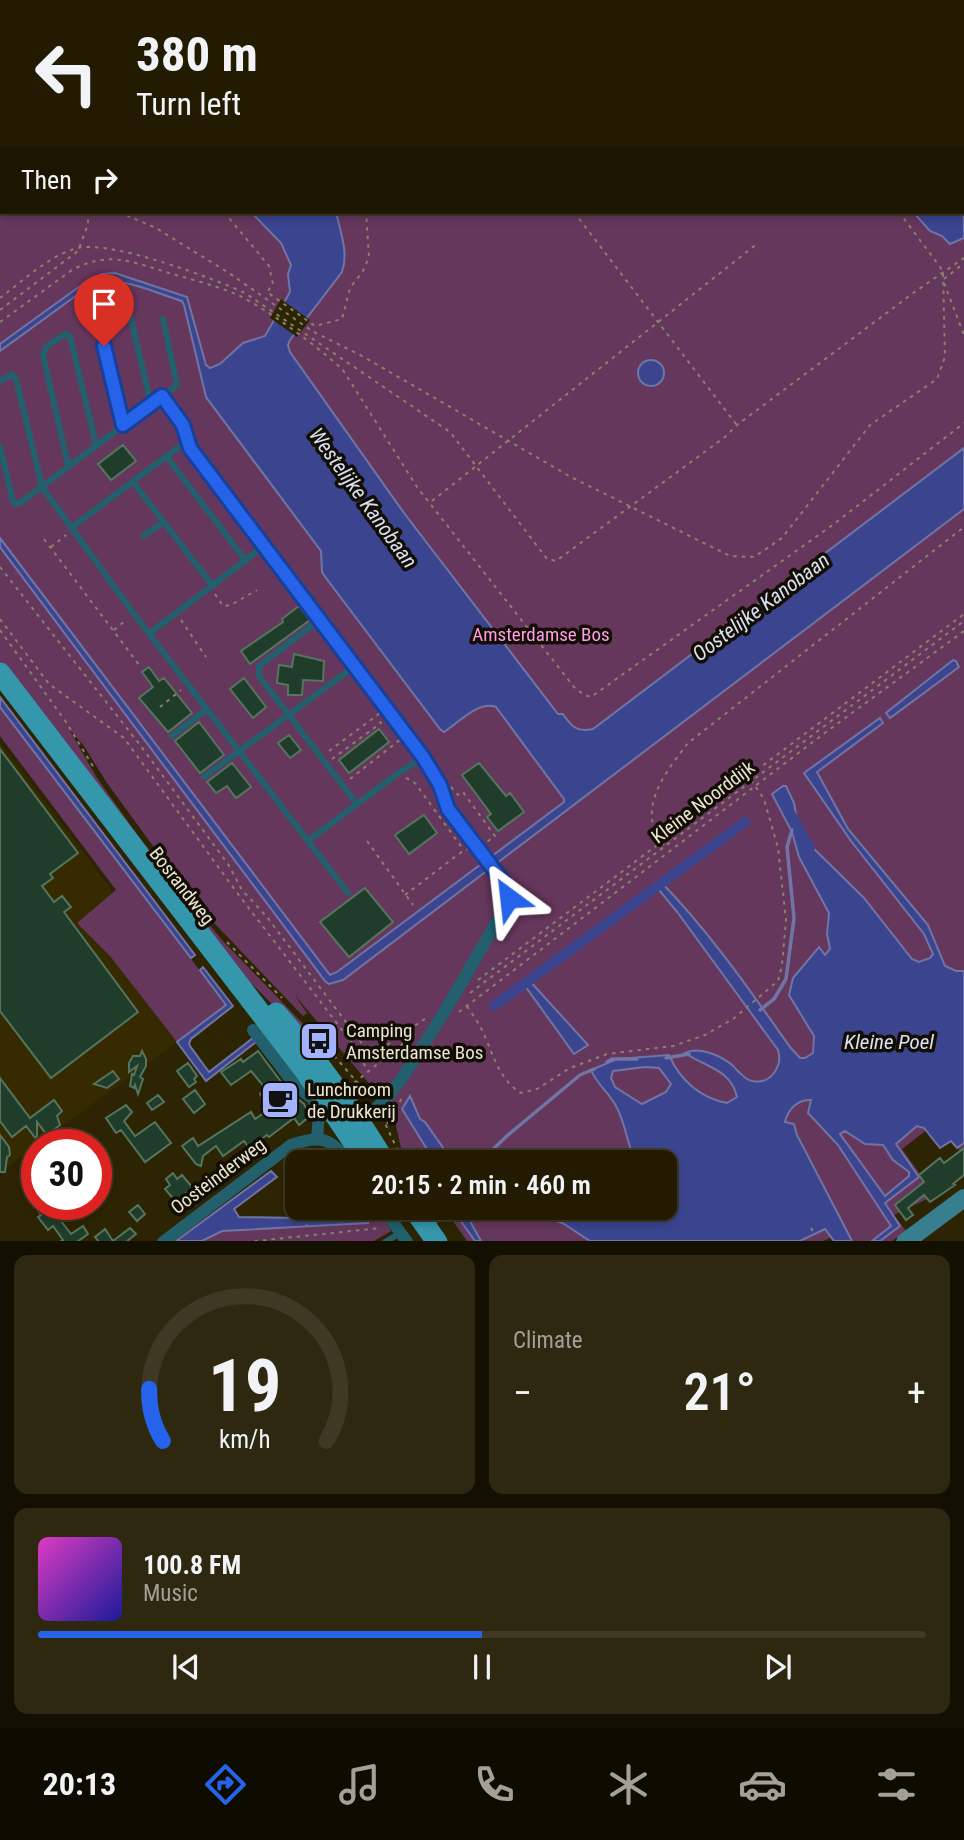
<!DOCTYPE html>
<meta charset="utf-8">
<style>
:root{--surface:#221b02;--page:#2e2811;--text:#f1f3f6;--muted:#a2a199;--line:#3f3924;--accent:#2563eb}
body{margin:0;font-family:"Roboto Condensed",sans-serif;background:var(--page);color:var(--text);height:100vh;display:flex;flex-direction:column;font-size:26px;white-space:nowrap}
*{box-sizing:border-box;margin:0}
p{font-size:23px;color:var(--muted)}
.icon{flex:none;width:38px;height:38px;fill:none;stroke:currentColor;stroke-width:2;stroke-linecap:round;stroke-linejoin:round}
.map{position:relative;height:1241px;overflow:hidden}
.sheet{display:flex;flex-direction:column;gap:14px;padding:14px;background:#130f01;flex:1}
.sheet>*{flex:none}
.guide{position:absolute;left:0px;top:0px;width:964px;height:214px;box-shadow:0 4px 10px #0003,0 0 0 2px var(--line);background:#221b02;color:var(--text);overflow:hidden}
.speed{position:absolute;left:21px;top:1129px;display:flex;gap:14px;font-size:35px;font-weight:700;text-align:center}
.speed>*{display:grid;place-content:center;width:91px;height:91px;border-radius:50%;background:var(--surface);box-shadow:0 4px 10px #0003,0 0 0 2px var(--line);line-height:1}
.speed .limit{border:10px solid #d22;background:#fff;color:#111}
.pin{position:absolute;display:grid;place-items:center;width:60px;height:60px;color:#fff;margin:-72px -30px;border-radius:50% 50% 50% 0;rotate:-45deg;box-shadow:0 0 7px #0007}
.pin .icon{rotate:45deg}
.me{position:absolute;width:77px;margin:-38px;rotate:330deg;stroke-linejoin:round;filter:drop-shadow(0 0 5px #0008)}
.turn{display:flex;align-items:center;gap:24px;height:147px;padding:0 21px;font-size:32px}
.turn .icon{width:91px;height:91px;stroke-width:2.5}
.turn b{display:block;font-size:49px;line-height:60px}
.then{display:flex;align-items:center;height:66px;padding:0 21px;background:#0003;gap:14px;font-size:26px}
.big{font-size:52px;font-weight:600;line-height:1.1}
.sheet .card{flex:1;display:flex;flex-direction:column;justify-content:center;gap:10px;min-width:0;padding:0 24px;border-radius:14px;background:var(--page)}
.sheet .dial{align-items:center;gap:0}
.dial svg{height:182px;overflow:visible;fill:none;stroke:var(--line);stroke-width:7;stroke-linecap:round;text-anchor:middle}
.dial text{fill:var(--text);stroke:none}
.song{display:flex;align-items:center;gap:21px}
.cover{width:84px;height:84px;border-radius:10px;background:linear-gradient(135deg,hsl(310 70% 55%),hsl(240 70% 35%))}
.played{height:7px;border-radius:4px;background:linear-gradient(90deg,var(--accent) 50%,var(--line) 50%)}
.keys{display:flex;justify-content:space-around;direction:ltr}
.heat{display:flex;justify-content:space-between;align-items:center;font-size:38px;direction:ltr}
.sheet .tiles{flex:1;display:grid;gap:14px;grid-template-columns:1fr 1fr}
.card:last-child{grid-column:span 2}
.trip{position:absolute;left:285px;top:1150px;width:392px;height:70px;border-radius:14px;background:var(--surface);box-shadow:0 4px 10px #0003,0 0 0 2px var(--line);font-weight:600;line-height:70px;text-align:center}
.menu{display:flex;height:112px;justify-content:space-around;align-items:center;background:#0e0b01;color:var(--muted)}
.menu .icon{width:49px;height:49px}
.menu .on{color:var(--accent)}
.menu b{font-size:32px;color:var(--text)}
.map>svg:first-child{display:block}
</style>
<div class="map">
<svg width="964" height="1242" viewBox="0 0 964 1242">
<rect width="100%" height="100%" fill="#2d2403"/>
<path fill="#362b00" d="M0,743L209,1018L0,1172Z"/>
<path fill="#66375d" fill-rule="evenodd" d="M0,0H964V1156L937,1122L902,1149L935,1195L894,1215L906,1231L892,1241H833L830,1238L821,1242L467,1241L448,1214L433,1227L421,1208H665V1162H404L393,1112L294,994L307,1013L303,1016L215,924L161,857L107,783L84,746L69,729L97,778L149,851L222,940L309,1030L303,1032L286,1018L249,981L145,854L0,663ZM2,2H962V212H2Z
M0,707L226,1005L177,1042L110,956L77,923L116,890L0,736Z
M362,1208H377L384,1216L391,1231L374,1241L202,1242L222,1231L368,1223V1215Z"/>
<path fill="#3b448f" stroke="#7075a4" stroke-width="2" fill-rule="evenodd" d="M57,0H186L187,2H58Z
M745,0H857L859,2H746Z
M963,138L964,238L950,244L942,236L930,231L913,212H962Z
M251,212H336C340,231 349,253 342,272L290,340L288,345L290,352L404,513L558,714H563C571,726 577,733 593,729L964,448V509L343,980L329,984L325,981L0,547V538L330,975L337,972L564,802V799L496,707C479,700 458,723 444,732L440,729L326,578L322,572L321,551L206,397L184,305L182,301C154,293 114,271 88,287L0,351V344L87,281L102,274L115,273L187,297L206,365L210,368L220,364L243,343L265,336L290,292L288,274L291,265L281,243Z
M638 373a13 13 0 1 1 26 0a13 13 0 1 1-26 0Z
M953,660L956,661L959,667L890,718L886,713Z
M0,697L183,939L195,955L191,958L0,707Z
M880,718L883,723L817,772L848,829L928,925L945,966L956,971H964V1143L957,1148L951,1141L940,1148L924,1128L917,1126L896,1144L919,1177L885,1203L900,1226L880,1241H872L891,1226L838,1145L808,1113L811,1100C798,1099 788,1109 785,1122L794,1124L797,1135L852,1241H834L825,1229L800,1241H590L564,1224L529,1208H593L596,1216L610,1220L631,1208H665V1162H636C627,1145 626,1125 617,1108C610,1093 597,1085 591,1070L617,1059L669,1055C680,1080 700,1098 727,1103L737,1097C731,1069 705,1067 685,1053C698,1046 719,1055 731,1064C737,1069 744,1080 752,1081C771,1085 783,1066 778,1050L678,913L654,884L659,880C709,931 749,989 790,1047L800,1058H805L813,1053L814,1036L789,995L793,978L819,947L825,955L830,949L827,934L829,913L799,857L792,832L772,794L783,786H786L794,803L800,835L864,898L912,959L919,962L930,958L933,954L924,934L851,841L804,773ZM645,1067L659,1068L671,1084L666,1092L642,1104L615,1087L611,1078L613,1071ZM845,1131L865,1144L883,1145L893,1160L909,1172V1176L885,1196L840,1134Z
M203,967L233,1006L191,1039L189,1043L190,1046L209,1072L253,1038L256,1042L206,1081L177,1042L226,1005L200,970Z
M528,979L588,1045L574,1054L523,983Z
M410,1096L420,1119L425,1122L453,1162H435L402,1109Z
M271,1171L277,1177L234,1209L239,1217L303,1218L368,1215V1223L222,1231L202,1241H176Z
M452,1208H495L483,1214L473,1217L471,1223L481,1241H475C467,1230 459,1219 452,1208Z"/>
<path fill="#2d2403" d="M281,299L310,320L297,337L270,318Z"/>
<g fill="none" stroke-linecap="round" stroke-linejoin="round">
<path stroke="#7075a4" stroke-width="3.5" d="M760,1010L774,999L786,979L794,918L787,847L792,830
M666,1058L689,1054
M607,1062L612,1059H637
M486,1162L490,1152L508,1135L580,1075L594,1069"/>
<path stroke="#3b448f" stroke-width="10" d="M792,816L810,848
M494,1006L745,822"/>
</g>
<path fill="#1f3d2a" stroke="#55755f" stroke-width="2" d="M123,445L136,461L111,480L98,464Z
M299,606L310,620L250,664L241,651L283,622L282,619Z
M294,654L324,661L323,681L303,680L302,695H288V685L277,683L279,665L292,667Z
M149,667L159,681L164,678L192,713L168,732L139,698L153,687L142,672Z
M244,678L266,707L253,718L230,689Z
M199,722L224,755L200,773L175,741Z
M379,729L389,742L349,773L339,760Z
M289,735L301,750L290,758L278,743Z
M0,749L78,853L50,874L53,878L42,886L54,902L62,896L71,907L64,912L138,1012L51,1078L0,1011Z
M232,763L251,787L236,798L227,786L216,793L207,782Z
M479,763L506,796L510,793L524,812L498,831L487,817L491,814L462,775Z
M424,815L437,833L409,854L395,835Z
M365,888L393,922L349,957L320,922Z
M142,1051L146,1059V1066L140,1077L143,1079L138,1094L135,1085L134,1088L130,1086L132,1074L134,1075L137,1066L129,1072V1063L133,1056H140Z
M258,1051L288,1091L304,1104L310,1116L299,1125L294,1118L269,1137L267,1135L249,1148L244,1141L223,1156L216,1146L203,1156L201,1166L196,1164L182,1146L193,1138L198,1146L251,1112L255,1119L270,1109L260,1094L266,1089L251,1071L231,1085L221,1072L241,1059L243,1062Z
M188,1063L197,1076L194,1079L196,1082L189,1087L177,1071Z
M113,1071L119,1079L107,1088L94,1084Z
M0,1078L30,1118L54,1100L62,1111L57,1116L60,1125L47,1135L37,1122V1140L26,1126L12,1137L0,1121Z
M195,1090L205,1104L194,1113L183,1099Z
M158,1095L164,1102L152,1110L147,1103Z
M126,1105L132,1112L124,1121L135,1136L155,1122L171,1143L145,1162L121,1130L116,1133L106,1118Z
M0,1135L9,1147L10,1155L7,1157L5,1172H0Z
M964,1148V1175L953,1184L955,1185L930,1202L924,1195L908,1208L913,1215L906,1220L895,1205L924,1182L919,1175L940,1158L944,1163Z
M173,1173L177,1179L182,1175L193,1188L175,1201L165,1189L170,1185L166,1179Z
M36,1204H48L71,1234L83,1226L88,1234L77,1242H60L63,1240L53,1226L48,1230L38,1217L41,1215L38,1211L40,1209Z
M138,1205L145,1214L137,1221L129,1212Z
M130,1228L136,1234L126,1242H99L95,1237L105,1229L113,1241Z"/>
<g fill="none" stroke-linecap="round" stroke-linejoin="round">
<path stroke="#898268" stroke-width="2" stroke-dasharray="3.5 5" stroke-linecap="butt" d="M202,0L203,2
M396,0L398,2
M735,0L736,2
M865,0L866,2
M0,45H2
M962,131L964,133
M0,178L2,179
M119,212L156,228L229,273L312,331L364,357L569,476L730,556L754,557L782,538L870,425L937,379L945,357L943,271L899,212
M224,212L269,266L273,284L267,292L315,326L342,319L350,288L363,271L369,257L366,212
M574,212L736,424
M944,279L964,263
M944,283L964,335
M0,298C23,281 49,255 78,248C110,240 213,278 245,293L450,432L547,559L556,561L725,437L737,425L916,291L964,258
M0,310L78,251L88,224V212
M0,322L72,270C107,251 130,261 166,272C189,279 215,285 238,295C270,311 317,346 343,370L417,487L574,687L584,695L591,697L834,524L964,423
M432,501L758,243
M44,539L140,666
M51,547L66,535
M0,567L140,745L228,864L242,890L267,917L367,1050H380L426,1018
M215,594L223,606L231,605L257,590
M0,619L49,684L124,738L235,890L359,1052L367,1071
M181,620L206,657
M0,630L66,722L94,768
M114,630L126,620
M160,707L181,690
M329,751L380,713
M332,759L381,723L376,717
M406,778L415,783L463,849
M350,779L401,739
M451,787L458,795L463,792L495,836L484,844
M367,841L413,905
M664,845C634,810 666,772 688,743L964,527
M405,895L464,850L469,849
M227,942L282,998
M478,980L964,614
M470,993L964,621
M467,1006C472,1014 478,1022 482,1030C493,1053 498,1079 521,1093L537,1089L570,1068L607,1054L673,1046L705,1035L733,1019L778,981L782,965L786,920L778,848L764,799L751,780
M459,1012L822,735L964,631
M323,1043L370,1097
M354,1083L415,1034
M382,1117L399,1153
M387,1124L402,1098
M306,1216L307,1226
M811,1228L815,1235
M246,1242L381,1228"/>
<path stroke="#22606e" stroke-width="6" d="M0,381L12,374L16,379L42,487L134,614L308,841L397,774L423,757
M162,396L183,425L190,448L407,734L440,785L448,809L505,884
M123,425L98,319L101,311L123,310L130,315L151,404
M0,447L13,501L16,504L20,503L177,385L163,319
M166,456L246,561
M68,465L43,355L47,346L65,334L69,335L71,341L96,444
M133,482L213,586
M71,528L187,441
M143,536L164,522
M320,619L259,666V676L357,804
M150,633L264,546
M172,736L207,709
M204,777L355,666
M308,841L348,893
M385,1242L400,1233"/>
<path stroke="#22606e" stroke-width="12" d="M253,1030L295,1085L313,1099L319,1115L317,1138
M356,1124C390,1102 406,1072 428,1038C455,996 480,951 505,907C509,898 511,893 505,884
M383,1208L407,1242
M163,1242L291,1145C320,1135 330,1137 349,1162"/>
<path stroke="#377e8e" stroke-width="18" d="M905,1242L964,1198"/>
<path stroke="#3597ab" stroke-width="21" d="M0,673L305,1071L367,1162
M276,1013C317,1059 353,1109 385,1162
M413,1208L437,1242"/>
</g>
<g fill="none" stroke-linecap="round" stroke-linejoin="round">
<g stroke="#184099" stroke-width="18">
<path id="route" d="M104,346L123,425L162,396L183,425L190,448L423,757L440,785L448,809L505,884L509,891V898"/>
</g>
<use href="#route" stroke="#2563eb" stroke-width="12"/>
</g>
<defs>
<g id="bus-square" transform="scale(2.0125)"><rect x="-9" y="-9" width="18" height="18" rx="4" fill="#a3b2fd" stroke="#120e03"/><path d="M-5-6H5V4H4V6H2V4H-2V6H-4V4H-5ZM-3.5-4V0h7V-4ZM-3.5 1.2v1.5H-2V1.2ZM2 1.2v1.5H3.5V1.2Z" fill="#111"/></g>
<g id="cafe-square" transform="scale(2.0125)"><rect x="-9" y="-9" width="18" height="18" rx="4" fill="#a3b2fd" stroke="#120e03"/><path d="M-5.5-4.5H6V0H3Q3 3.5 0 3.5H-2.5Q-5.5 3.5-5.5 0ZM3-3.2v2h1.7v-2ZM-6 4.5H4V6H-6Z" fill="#111"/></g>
</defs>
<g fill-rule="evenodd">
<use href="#bus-square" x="319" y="1041"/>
<use href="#cafe-square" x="280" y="1100"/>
</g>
<g text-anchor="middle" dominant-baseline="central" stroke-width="7" stroke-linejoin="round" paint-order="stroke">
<g font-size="19" fill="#ff9beb" stroke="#120e03">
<text x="541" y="634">Amsterdamse Bos</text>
</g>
<g font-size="19" fill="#ebe6d4" stroke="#120e03">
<text transform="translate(703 802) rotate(-37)">Kleine Noorddijk</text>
<text transform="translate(182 886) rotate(52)">Bosrandweg</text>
<text transform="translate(218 1176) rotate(-37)">Oosteinderweg</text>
</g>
<g font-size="19" fill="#ebe6d4" stroke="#120e03" text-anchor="start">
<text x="346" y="1030">Camping<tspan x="346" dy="22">Amsterdamse Bos</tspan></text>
<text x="307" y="1089">Lunchroom<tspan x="307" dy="22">de Drukkerij</tspan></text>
</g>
<g font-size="21" font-style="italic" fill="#dae0f6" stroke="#120e03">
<text transform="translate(363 498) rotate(54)">Westelijke Kanobaan</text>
<text transform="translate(761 607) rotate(-37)">Oostelijke Kanobaan</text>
<text x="889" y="1042">Kleine Poel</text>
</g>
</g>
</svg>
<div class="speed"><div class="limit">30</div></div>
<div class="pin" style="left:104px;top:346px;background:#d93025"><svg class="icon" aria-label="arrive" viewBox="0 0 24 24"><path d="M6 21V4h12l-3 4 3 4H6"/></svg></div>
<svg class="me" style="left:509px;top:898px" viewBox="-20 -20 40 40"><path d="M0-17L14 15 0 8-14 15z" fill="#2563eb" stroke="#fff" stroke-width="4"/></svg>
<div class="trip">20:15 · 2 min · 460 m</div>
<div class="guide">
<div class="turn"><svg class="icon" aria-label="left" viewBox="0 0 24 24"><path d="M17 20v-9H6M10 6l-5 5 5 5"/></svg><div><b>380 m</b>Turn left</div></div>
<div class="then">Then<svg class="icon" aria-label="right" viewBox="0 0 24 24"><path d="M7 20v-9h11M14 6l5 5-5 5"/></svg></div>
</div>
</div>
<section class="sheet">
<div class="tiles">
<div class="card dial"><svg viewBox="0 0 100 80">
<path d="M14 69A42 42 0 1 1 86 69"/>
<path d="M14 69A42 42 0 0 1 8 46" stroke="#2563eb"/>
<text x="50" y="56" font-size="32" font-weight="700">19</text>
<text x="50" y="72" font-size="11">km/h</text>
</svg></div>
<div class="card"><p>Climate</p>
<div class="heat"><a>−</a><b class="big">21°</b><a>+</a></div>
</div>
<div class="card">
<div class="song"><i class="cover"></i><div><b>100.8 FM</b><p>Music</p></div></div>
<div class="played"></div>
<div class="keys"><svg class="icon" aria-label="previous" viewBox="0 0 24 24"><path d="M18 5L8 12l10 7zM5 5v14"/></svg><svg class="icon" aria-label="pause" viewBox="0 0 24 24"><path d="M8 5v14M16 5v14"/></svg><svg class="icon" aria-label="next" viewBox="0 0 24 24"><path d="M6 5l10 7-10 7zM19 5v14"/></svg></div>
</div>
</div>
</section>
<nav class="menu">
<b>20:13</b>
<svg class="icon on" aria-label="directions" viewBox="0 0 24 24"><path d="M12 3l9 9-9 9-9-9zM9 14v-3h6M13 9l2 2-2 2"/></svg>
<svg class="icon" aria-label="music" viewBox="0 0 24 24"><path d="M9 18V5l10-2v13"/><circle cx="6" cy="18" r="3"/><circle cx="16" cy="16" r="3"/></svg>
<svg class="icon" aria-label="phone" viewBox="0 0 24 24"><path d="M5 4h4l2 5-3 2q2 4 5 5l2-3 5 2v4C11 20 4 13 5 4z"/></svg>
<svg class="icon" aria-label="climate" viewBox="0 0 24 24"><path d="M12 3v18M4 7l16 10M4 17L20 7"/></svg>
<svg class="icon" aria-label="car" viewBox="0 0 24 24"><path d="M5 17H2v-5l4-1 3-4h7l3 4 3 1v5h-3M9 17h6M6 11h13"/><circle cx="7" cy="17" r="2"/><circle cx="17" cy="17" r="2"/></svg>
<svg class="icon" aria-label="filters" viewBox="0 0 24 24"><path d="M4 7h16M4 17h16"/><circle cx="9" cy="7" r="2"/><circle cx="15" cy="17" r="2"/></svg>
</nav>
